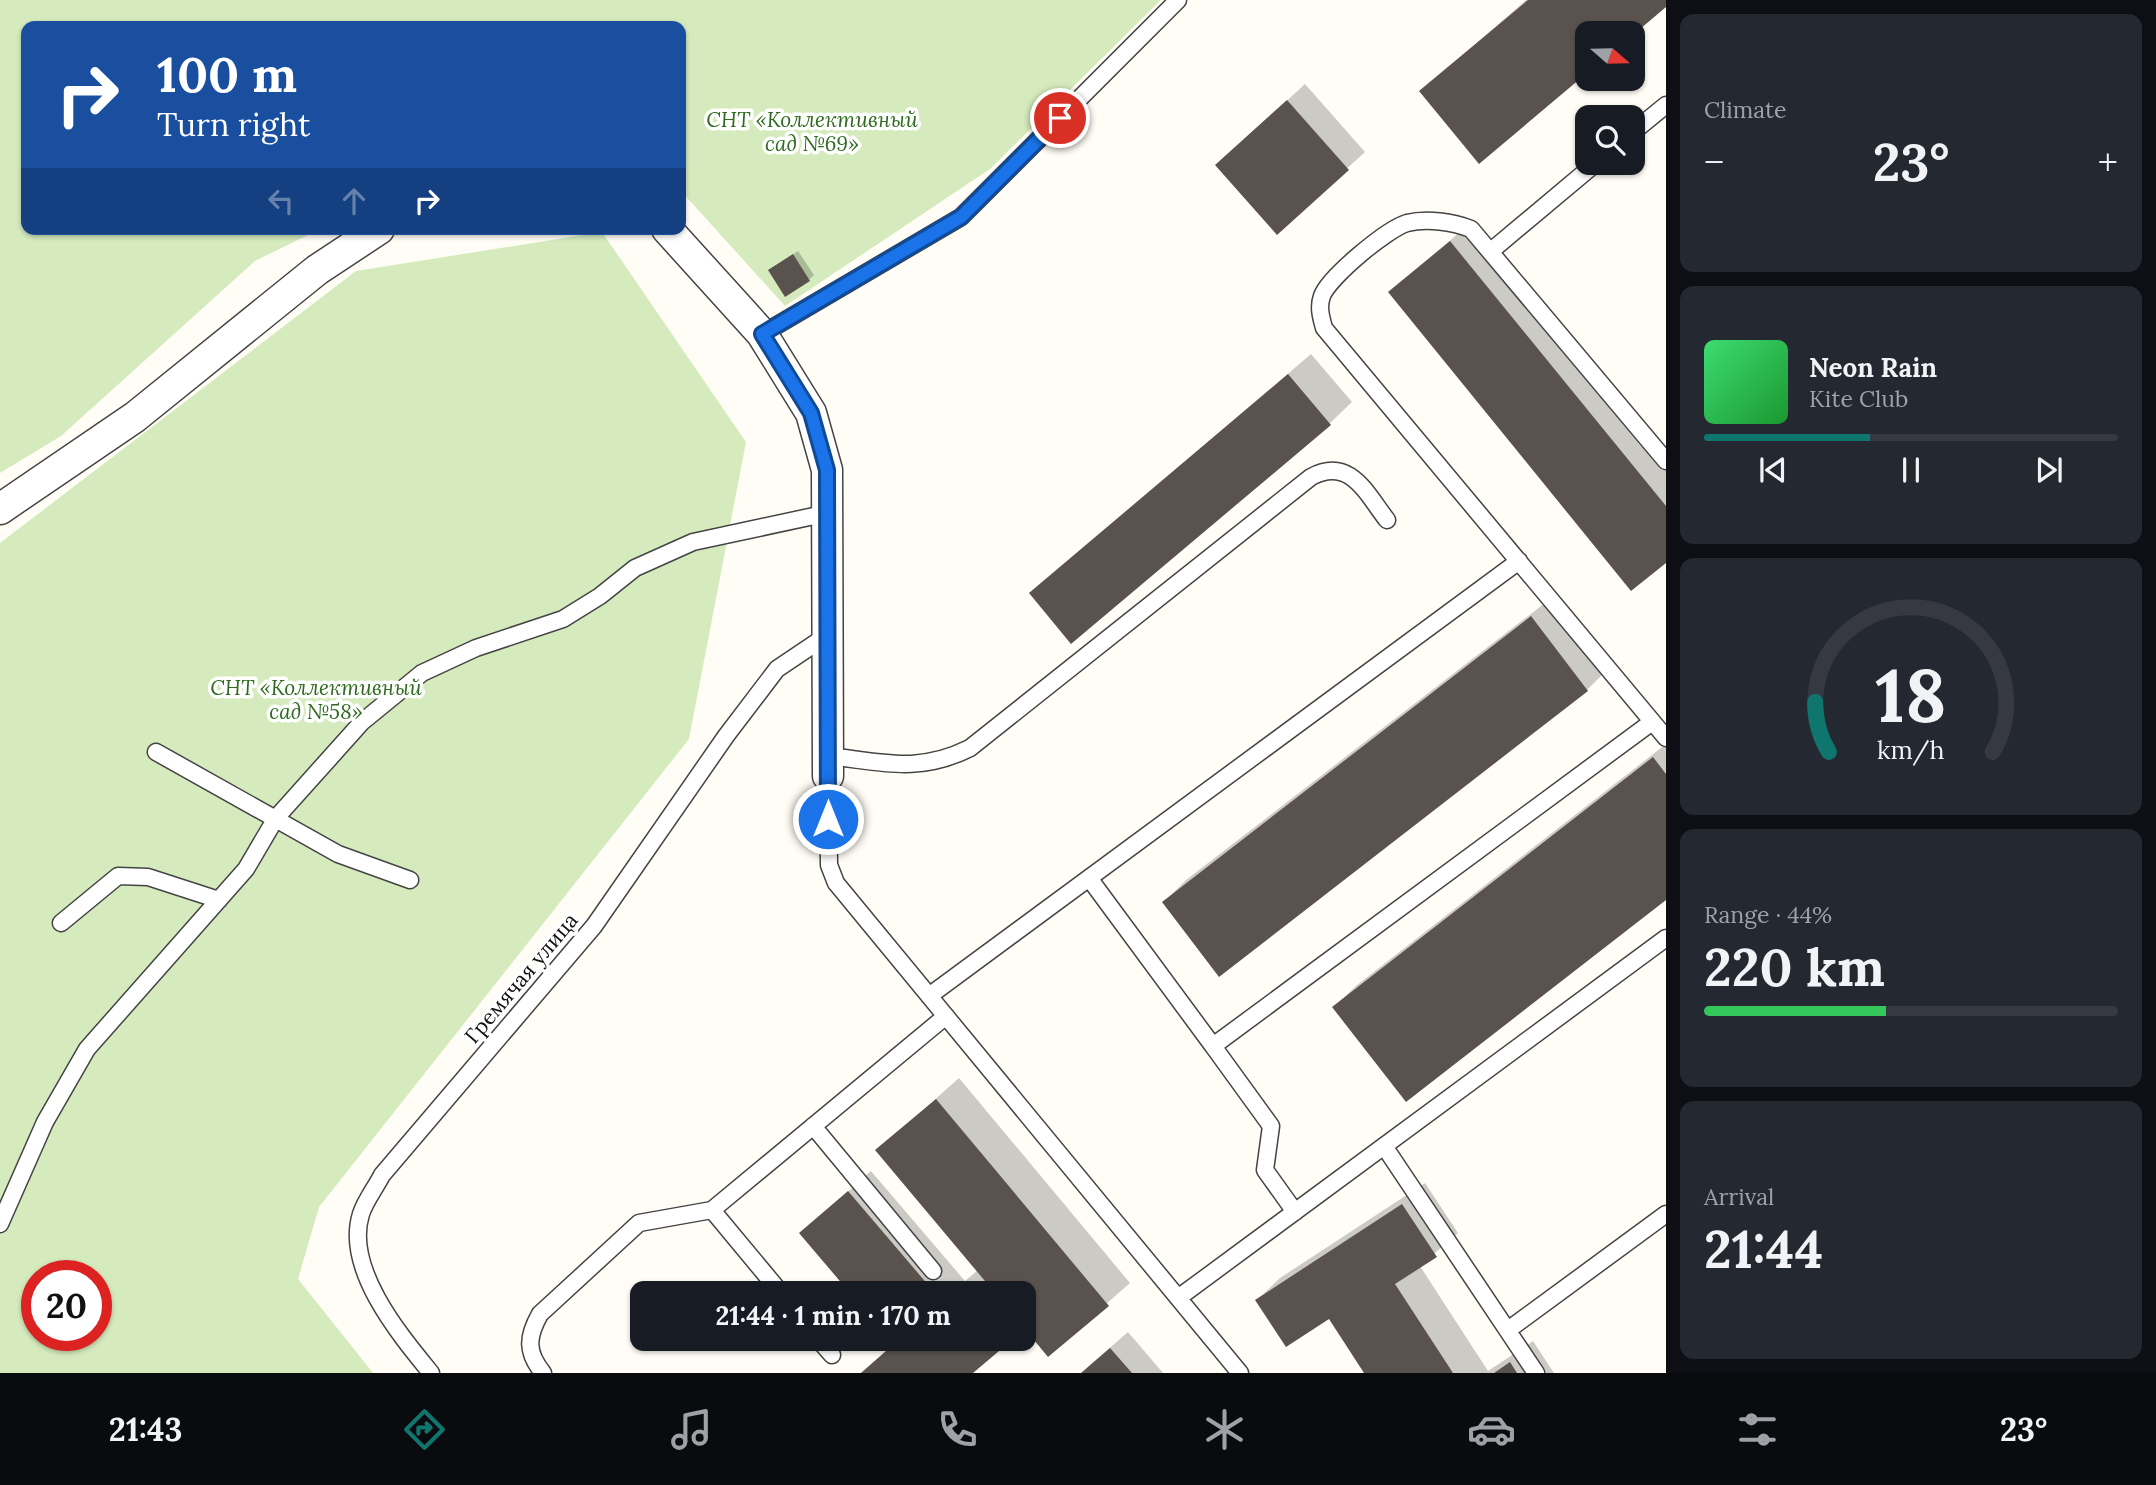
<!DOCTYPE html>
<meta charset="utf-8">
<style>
:root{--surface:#171b24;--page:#242831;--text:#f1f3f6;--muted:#9ea1a6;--line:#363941;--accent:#0f766e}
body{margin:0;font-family:Lora,serif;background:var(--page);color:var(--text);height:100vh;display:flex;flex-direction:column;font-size:26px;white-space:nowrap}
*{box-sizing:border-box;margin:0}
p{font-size:23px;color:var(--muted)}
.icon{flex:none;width:38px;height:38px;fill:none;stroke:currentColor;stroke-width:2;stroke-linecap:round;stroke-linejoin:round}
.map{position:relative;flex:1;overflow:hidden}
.details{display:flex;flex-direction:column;gap:14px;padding:14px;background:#0d0f14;width:490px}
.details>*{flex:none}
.hud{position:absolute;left:21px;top:21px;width:665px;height:214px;border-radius:14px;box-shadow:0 2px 5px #0004;background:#1a4fa0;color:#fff;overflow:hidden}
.needle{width:46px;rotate:110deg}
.fabs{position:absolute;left:1575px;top:21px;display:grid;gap:14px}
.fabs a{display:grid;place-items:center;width:70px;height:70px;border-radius:14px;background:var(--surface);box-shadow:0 2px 5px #0004;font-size:35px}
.speed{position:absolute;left:21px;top:1260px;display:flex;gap:14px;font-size:35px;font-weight:700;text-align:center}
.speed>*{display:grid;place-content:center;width:91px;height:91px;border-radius:50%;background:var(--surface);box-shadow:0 2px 5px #0004;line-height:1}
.speed .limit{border:10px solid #d22;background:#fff;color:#111}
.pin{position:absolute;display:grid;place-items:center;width:60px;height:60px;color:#fff;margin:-30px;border:4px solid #fff;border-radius:50%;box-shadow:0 2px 7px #0007}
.me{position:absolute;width:77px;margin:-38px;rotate:0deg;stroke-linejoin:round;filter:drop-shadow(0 0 5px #0008)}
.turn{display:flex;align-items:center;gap:24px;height:147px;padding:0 21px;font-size:32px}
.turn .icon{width:91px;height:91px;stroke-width:2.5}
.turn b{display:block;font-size:49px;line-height:60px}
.lanes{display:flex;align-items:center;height:66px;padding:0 21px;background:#0003;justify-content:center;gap:35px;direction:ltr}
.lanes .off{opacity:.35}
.big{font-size:52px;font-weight:800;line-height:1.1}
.details .widget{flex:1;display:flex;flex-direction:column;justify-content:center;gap:10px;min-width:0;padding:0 24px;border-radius:14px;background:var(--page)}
.details .dial{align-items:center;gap:0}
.dial svg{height:182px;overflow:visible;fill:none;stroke:var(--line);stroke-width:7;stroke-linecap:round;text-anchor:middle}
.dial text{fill:var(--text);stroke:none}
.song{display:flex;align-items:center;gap:21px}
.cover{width:84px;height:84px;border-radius:10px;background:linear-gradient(135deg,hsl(140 70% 55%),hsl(130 70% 35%))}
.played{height:7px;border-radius:4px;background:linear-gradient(90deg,var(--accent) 40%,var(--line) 40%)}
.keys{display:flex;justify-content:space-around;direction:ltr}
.heat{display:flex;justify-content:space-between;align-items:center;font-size:38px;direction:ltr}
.charge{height:10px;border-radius:5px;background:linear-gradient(90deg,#34c759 44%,var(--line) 0)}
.trip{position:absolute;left:630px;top:1281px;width:406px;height:70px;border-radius:14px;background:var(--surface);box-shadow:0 2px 5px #0004;font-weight:800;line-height:70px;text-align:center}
.tabs{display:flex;height:112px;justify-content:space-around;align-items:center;background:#090b0e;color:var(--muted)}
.tabs .icon{width:49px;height:49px}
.tabs .current{color:var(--accent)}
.tabs b{font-size:32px;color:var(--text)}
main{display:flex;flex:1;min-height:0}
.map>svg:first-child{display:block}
</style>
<main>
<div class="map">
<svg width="1666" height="1373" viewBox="0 0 1666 1373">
<rect width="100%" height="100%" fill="#fffdf5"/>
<path fill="#d5ebbd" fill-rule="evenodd" d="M0,0H1161L990,169L785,306L681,191V26H26V229H320L255,261L61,436L0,473Z
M602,232L746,442L689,739L319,1207L298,1279L373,1373H0V543L356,271ZM37,1276H96V1335H37Z"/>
<path fill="#0003" d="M1526,0H1666V5L1632,33H1587V71L1479,161L1421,92Z
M1305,84L1365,152L1277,232L1217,165Z
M1474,220L1666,457V560L1390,292Z
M798,251L814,275L809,280L770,270Z
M1311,354L1352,402L1329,424L1031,593Z
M1554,596L1609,668L1587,690L1219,975L1164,902L1186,880Z
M1666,744V898L1334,1007L1357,985Z
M959,1078L1130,1283L1048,1355L1024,1325V1293H853L802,1233L871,1171L965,1281L978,1270L878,1150Z
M1425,1183L1458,1233L1420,1266L1488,1371L1533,1341L1554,1373H1366L1329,1317L1257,1300L1280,1278Z
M1128,1332L1163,1373H1083L1090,1365Z
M891,1339H1009L970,1373H861L895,1343Z"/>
<path fill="#5a524d" d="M1528,0H1666V7L1633,35L1587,33V73L1479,164L1419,91Z
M1287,100L1349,170L1277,235L1215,165Z
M1450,241L1666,506V563L1631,591L1388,292Z
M793,254L810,281L785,297L768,270Z
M1288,374L1331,425L1071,644L1029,593Z
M1531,616L1588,691L1219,977L1162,902Z
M1653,757L1666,774V900L1406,1102L1332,1007Z
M936,1099L1109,1306L1048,1357L1024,1328V1293H995L875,1150Z
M848,1191L935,1293H850L799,1233Z
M1402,1204L1437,1257L1395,1284L1453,1373H1364L1329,1319L1286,1347L1255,1300Z
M889,1339H999L1005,1346L973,1373H861L894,1344Z
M1110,1348L1132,1373H1081Z
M1510,1362L1517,1373H1494Z"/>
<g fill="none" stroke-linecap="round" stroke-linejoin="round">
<g stroke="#444" stroke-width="19">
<path id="service" d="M1633,132L1666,105
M1491,251L1596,163
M762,334L961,217L1178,0
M1666,461L1471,229C1453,222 1427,218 1407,223C1387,229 1329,277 1322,296C1318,307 1321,317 1324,328L1666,738
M156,752L338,854L410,880
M828,756C882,762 918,774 970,748L1311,477C1350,456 1366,493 1387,520
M828,776L829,865L836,883L1240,1373
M1089,878L1213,1046
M61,923L118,876L148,877L219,900
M929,996L1519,561
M813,1126L933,1271
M1384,1146L1536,1373
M712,1210L781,1293
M1295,1212L1265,1170L1271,1126L1213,1046L1652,722
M0,1224L45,1122L87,1049L246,869L276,818L362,722L422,673L476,648L563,619L600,596L635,568L693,542L828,513
M1178,1298L1666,938
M1508,1330L1666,1214
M818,1339L832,1355
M431,1373C399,1334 344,1268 361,1214C365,1201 376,1187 382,1175L594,926L726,736L777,669L829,634
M543,1373C526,1352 527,1337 540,1314L639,1223L712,1210L946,1016"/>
</g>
<g stroke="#444" stroke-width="33">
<path id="minor" d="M667,229L762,334L811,413L827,470L828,776
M0,509L135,417L317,270L379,229"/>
</g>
<use href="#service" stroke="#fff" stroke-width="16"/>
<use href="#minor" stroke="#fff" stroke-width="30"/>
</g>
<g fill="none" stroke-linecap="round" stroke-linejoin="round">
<g stroke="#114b97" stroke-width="18">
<path id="route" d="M828,819L827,470L811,413L762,334L961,217L1060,118"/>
</g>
<use href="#route" stroke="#1a73e8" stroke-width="12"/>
</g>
<g text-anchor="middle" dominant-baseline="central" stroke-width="7" stroke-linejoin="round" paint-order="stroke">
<g font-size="21" font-style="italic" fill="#2f6b1f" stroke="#fff">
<text x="812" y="119">СНТ «Коллективный<tspan x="812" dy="24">сад №69»</tspan></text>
<text x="316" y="687">СНТ «Коллективный<tspan x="316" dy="24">сад №58»</tspan></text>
</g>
<g font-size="21" fill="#111" stroke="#fff">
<text transform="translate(521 978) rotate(-50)">Гремячая улица</text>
</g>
</g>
</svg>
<div class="fabs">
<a><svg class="needle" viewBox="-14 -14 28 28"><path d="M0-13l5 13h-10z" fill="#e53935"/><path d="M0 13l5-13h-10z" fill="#9ea1a6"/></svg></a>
<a><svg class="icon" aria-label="search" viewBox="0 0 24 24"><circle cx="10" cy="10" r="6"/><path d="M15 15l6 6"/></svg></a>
</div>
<div class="speed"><div class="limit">20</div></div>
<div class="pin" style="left:1060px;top:118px;background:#d93025"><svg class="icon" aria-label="arrive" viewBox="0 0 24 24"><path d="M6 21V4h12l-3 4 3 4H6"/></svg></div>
<svg class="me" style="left:828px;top:819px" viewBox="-20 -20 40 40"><circle r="17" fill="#1a73e8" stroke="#fff" stroke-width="3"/><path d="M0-11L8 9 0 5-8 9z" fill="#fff"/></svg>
<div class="trip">21:44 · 1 min · 170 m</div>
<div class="hud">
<div class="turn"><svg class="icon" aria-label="right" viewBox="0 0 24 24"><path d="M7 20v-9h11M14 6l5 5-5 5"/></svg><div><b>100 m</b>Turn right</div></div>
<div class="lanes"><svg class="icon off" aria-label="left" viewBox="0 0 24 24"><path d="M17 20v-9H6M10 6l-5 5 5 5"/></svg><svg class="icon off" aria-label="ahead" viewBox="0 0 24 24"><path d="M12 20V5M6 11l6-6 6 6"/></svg><svg class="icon" aria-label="right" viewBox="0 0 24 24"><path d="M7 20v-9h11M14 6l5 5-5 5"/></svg></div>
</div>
</div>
<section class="details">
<div class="widget"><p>Climate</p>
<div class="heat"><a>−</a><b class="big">23°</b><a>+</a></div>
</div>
<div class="widget">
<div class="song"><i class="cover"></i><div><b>Neon Rain</b><p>Kite Club</p></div></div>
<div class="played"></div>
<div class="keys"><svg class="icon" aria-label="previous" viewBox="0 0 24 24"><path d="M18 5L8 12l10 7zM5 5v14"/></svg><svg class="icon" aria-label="pause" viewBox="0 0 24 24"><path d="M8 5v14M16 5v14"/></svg><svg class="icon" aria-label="next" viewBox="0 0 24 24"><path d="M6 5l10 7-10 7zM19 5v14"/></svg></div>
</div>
<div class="widget dial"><svg viewBox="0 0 100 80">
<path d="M14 69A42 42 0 1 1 86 69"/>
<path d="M14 69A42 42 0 0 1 8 47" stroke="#0f766e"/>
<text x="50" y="56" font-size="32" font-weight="700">18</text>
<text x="50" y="72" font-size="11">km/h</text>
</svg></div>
<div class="widget"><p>Range · 44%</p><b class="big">220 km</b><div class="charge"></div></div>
<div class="widget"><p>Arrival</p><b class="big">21:44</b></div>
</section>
</main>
<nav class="tabs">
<b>21:43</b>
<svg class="icon current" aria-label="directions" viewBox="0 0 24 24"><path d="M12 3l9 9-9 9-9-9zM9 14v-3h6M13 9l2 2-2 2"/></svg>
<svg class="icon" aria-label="music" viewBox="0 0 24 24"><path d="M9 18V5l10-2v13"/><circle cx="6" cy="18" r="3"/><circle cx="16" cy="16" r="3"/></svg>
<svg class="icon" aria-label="phone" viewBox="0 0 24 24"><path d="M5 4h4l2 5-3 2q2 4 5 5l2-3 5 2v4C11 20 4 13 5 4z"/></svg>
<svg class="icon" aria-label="climate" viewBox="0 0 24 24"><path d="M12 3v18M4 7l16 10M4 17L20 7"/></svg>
<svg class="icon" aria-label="car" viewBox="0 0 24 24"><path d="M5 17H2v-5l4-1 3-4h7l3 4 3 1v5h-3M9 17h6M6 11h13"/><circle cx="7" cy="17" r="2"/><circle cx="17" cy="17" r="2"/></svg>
<svg class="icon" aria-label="filters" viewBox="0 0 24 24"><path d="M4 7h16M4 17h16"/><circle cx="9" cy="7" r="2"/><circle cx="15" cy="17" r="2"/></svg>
<b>23°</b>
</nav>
